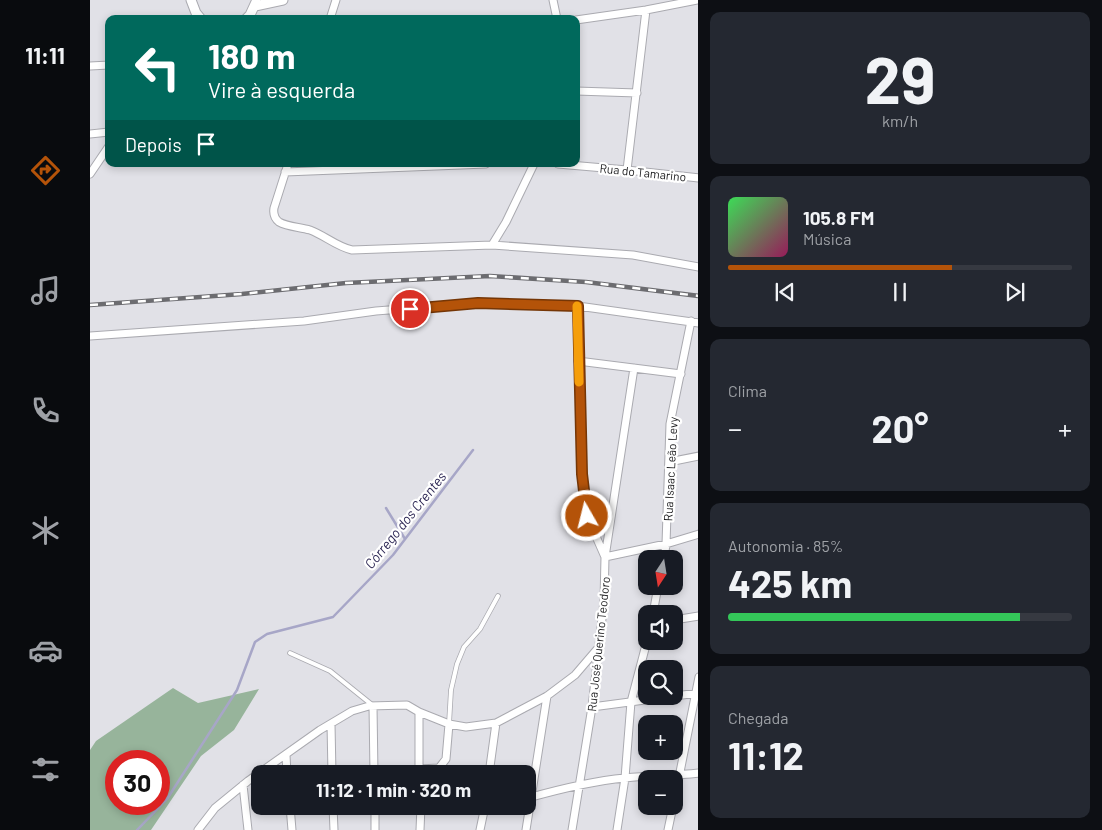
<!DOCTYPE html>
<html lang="pt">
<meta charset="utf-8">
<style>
:root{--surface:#171b24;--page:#242831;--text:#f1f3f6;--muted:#9ea1a6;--line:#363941;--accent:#b45309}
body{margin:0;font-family:Barlow,sans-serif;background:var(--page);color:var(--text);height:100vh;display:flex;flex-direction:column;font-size:19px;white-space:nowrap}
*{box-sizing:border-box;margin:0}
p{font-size:16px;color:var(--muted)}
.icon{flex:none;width:28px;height:28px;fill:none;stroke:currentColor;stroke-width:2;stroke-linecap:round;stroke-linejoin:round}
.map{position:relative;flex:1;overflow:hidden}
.panel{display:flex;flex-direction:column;gap:12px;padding:12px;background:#0d0f14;width:404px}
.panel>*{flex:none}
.banner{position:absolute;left:15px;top:15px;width:475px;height:152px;border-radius:10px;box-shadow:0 2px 8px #0003;background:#00695c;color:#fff;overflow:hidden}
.needle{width:32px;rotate:192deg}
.tools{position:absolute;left:548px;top:550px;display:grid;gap:10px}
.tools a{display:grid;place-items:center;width:45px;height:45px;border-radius:10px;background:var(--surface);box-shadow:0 2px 8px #0003;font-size:25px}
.speed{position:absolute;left:15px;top:750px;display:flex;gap:10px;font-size:25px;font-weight:700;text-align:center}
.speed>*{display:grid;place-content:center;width:65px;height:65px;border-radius:50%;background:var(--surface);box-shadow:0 2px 8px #0003;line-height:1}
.speed .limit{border:8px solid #d22;background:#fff;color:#111}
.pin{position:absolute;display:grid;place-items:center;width:42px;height:42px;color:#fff;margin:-21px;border:2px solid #fff;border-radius:50%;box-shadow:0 1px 5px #0007}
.me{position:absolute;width:55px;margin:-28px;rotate:352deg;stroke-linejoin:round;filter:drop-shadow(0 0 4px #0008)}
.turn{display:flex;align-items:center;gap:18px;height:105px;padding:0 20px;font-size:22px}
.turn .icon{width:65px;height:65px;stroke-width:2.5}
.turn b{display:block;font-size:35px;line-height:42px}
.then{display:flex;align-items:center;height:48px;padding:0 20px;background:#0003;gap:10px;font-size:19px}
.big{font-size:38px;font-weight:700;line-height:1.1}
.panel .tile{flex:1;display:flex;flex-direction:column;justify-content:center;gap:8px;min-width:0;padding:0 18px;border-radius:10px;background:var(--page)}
.panel .dial{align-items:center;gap:0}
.dial b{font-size:65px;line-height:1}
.song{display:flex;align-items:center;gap:15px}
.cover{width:60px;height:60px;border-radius:8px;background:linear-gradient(135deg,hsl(130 70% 55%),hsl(330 70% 35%))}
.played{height:5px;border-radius:2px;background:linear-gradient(90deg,var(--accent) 65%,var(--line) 65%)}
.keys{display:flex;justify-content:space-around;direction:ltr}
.heat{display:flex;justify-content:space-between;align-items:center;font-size:28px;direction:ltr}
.charge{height:8px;border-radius:4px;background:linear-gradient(90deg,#34c759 85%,var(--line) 0)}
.trip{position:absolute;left:161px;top:765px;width:285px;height:50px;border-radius:10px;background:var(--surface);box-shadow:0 2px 8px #0003;font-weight:700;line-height:50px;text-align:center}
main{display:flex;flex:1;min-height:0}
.tabs{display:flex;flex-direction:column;width:90px;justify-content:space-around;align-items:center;background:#090b0e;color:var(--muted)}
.tabs .icon{width:35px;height:35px}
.tabs .on{color:var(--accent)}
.tabs b{font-size:22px;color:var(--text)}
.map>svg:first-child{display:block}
</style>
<main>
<nav class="tabs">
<b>11:11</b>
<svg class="icon on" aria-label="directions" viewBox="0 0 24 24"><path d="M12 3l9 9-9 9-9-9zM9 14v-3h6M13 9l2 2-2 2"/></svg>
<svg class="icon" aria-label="music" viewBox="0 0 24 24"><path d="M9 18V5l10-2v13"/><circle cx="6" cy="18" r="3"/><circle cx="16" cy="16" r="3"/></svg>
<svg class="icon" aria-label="phone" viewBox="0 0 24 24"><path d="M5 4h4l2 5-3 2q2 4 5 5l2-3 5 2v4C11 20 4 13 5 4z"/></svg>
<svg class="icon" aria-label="climate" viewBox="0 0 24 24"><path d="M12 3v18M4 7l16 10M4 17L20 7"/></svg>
<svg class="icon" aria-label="car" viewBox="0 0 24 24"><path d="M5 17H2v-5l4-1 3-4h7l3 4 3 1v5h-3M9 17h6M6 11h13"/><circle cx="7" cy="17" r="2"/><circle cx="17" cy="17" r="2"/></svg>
<svg class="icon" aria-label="filters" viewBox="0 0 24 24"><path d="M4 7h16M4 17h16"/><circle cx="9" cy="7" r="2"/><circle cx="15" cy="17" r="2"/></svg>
</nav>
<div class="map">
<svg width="609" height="830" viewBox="0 0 609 830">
<rect width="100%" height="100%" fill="#e1e1e7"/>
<path fill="#97b49b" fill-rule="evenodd" d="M83,688L108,703L169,689L144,730L111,756L61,830H0V750L6,741ZM26,761H69V804H26Z"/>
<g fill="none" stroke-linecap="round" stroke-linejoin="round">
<path stroke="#a7a6c7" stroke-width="2.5" d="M296,508L315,539
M47,830L77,799L147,690L165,642L177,634L243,617L303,555L383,450"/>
<g stroke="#aaaab0" stroke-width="5.5">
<path id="service" d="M200,653L240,671L281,704
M359,724L361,690L367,664L374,647L390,629L408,596"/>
</g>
<g stroke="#aaaab0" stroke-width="9">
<path id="minor" d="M463,0L467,19
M240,19L246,0
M486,20L556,10L607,0
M0,66L19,65
M486,91L547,93
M0,134L19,132
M198,164L184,208C183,214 184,218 189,222C198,227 210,227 220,230C234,235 247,247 262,250L402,245L543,255L609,267
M468,164L537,170L609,178
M537,170L556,10
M195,172L396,164
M0,174L19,146
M402,245L416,222L444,164
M488,306L492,475L497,516L515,557L576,544L609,534
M0,336L214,321L286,311L388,303L488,306L609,323
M488,361L591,374
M579,462L609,456
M574,559L576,544L580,424L601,321
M563,614L568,586
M584,620L609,616
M283,706L284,774
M502,707L608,693
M329,712V774
M241,724L242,774
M196,755L197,774
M329,769L349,768L356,759L359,724
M399,774L406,723
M153,785L158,830
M438,798C470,789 502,781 535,778C560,775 584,776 609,773
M584,802L609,677
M200,806L202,830
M243,806L244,830
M285,806V830
M331,807L373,808L398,806
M108,830L125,808L158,781L230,730L262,711L279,706L317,705L329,712L359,724L376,727L406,723L457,696L485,675L509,647
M330,830L331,806
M390,830L395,806
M436,830L457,696
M482,830L502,707L514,601L515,557L544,368
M527,830L535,778L541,702L557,641
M578,830L583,806"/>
</g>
<g stroke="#aaaab0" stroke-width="11">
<path id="tertiary" d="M101,0L106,13L111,19
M165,6L193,0
M156,19L160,15L166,2"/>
</g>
<use href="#service" stroke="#fff" stroke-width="4"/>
<use href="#minor" stroke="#fff" stroke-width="7"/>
<use href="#tertiary" stroke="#fff" stroke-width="9"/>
<g stroke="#6c6c70" stroke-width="4.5">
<path id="rail" d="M0,305L152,294L256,283L400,276L496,282L609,296"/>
</g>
<use href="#rail" stroke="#fff" stroke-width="2.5" stroke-dasharray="8" stroke-linecap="butt"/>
</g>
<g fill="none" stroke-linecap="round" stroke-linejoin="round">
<g stroke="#753606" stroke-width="12">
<path id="route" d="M320,309L388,303L488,306L492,474L497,516"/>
</g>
<use href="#route" stroke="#b45309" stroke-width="9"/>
<path stroke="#f59e0b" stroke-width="9" d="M487,306L489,382"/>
</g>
<g text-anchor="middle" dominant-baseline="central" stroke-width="4.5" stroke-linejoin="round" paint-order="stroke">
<g font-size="12" fill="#1a1a1c" stroke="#fff">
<text transform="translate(553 172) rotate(6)">Rua do Tamarino</text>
<text transform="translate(580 469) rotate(-87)">Rua Isaac Leão Levy</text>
<text transform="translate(508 644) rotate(-84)">Rua José Querino Teodoro</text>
</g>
<g font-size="14" font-style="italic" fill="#2e2855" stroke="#fff">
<text transform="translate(315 520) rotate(-51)">Córrego dos Crentes</text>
</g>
</g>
</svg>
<div class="tools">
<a><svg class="needle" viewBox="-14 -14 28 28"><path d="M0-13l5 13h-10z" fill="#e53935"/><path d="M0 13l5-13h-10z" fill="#9ea1a6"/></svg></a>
<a><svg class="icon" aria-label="sound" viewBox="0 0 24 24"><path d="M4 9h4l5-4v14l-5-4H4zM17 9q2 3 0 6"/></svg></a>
<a><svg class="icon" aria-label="search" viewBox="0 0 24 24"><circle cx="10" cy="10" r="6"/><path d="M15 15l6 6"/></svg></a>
<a>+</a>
<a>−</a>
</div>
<div class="speed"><div class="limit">30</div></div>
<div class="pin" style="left:320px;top:309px;background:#d93025"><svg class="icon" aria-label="arrive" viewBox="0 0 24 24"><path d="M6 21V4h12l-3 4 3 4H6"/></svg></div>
<svg class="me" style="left:497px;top:516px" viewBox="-20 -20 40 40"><circle r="17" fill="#b45309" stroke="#fff" stroke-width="3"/><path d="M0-11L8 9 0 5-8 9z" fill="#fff"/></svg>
<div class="trip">11:12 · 1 min · 320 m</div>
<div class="banner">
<div class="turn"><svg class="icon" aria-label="left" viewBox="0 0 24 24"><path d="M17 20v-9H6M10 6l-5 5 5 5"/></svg><div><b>180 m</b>Vire à esquerda</div></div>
<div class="then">Depois<svg class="icon" aria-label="arrive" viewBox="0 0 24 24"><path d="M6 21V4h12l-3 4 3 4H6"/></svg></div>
</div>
</div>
<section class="panel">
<div class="tile dial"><b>29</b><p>km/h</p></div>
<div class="tile">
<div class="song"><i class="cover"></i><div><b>105.8 FM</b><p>Música</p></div></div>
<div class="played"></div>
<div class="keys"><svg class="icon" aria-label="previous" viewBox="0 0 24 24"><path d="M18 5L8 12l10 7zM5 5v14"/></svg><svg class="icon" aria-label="pause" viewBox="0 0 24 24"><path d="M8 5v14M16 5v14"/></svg><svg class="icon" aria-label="next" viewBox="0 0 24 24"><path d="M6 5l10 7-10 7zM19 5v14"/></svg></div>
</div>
<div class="tile"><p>Clima</p>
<div class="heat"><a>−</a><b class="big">20°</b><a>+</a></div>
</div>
<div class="tile"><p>Autonomia · 85%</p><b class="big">425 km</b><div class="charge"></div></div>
<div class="tile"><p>Chegada</p><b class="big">11:12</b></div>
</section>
</main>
